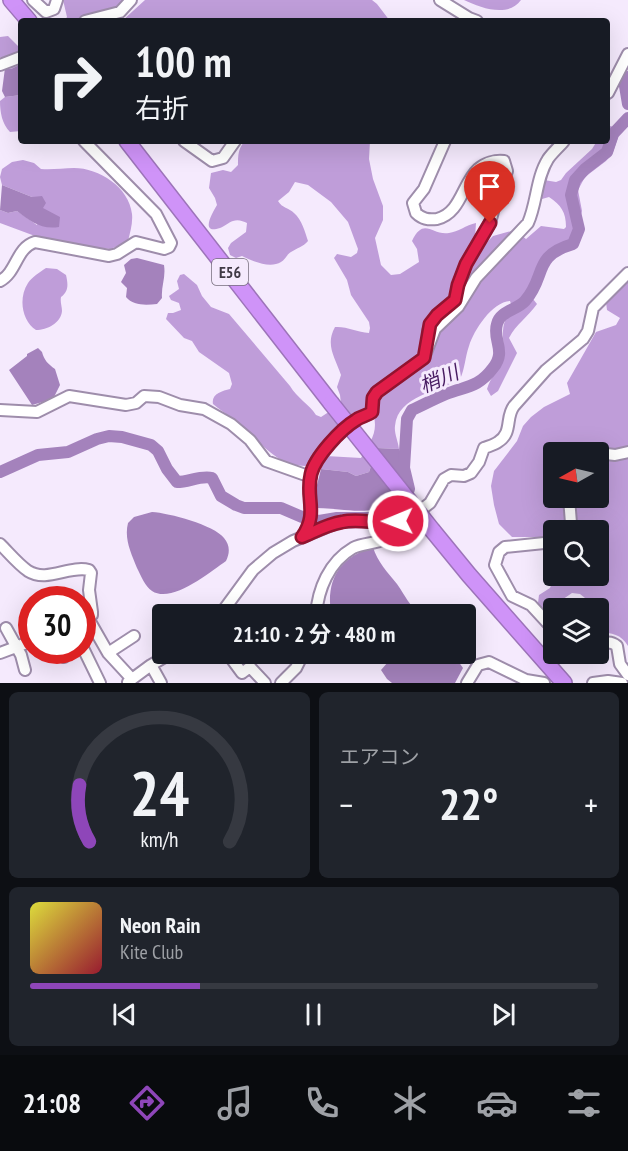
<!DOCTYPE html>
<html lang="ja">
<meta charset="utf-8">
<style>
:root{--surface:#171b24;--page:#20242c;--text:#f1f3f6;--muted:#9ea1a6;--line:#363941;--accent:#8e46b9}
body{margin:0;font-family:"PT Sans Narrow","Noto Sans JP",sans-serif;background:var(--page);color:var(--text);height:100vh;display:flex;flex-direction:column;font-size:22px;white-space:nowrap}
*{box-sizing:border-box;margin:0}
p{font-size:20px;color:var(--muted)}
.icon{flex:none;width:33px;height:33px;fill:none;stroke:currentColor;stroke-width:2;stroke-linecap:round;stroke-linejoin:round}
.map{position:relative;height:683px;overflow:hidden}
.sheet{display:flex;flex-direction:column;gap:9px;padding:9px;background:#0d0f14;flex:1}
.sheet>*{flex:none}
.hud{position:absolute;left:18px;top:18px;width:592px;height:126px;border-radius:6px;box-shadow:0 6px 24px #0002;background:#171b24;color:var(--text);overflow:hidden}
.needle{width:39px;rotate:262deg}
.tools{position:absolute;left:543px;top:442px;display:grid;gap:12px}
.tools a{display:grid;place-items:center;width:66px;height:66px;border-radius:6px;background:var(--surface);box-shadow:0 6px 24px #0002;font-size:30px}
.speed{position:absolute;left:18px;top:586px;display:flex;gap:12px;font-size:30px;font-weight:700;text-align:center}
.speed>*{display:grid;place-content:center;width:78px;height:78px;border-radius:50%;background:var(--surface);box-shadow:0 6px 24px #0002;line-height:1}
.speed .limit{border:9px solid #d22;background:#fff;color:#111}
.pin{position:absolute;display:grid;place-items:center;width:51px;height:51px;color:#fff;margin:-62px -26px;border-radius:50% 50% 50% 0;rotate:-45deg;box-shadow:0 0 6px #0007}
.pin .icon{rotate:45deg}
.me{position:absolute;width:66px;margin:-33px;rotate:269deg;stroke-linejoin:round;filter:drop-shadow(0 0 4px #0008)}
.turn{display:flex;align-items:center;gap:21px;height:126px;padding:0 18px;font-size:27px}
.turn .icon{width:78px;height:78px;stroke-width:2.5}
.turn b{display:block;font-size:42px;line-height:51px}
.big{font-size:45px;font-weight:700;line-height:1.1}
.sheet .tile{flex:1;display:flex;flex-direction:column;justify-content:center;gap:9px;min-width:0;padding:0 21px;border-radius:9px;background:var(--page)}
.sheet .dial{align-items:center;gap:0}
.dial svg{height:156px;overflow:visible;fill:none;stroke:var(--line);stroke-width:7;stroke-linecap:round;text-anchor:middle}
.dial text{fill:var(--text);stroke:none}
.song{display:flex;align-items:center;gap:18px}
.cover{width:72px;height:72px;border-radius:9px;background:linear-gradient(135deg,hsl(60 70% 55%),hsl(350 70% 35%))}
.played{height:6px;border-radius:3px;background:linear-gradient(90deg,var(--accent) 30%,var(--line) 30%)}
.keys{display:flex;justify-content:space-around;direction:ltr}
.heat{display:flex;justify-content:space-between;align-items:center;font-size:33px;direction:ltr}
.sheet .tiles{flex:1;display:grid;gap:9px;grid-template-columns:1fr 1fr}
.tile:last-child{grid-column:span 2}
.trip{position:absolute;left:152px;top:604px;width:324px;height:60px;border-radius:6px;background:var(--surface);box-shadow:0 6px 24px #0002;font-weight:700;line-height:60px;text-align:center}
.dock{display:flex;height:96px;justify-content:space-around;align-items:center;background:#090b0e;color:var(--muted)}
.dock .icon{width:42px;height:42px}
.dock .selected{color:var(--accent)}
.dock b{font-size:27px;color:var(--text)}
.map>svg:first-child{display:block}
</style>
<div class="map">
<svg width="628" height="683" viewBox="0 0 628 683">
<rect width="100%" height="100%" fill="#f5eafd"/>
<path fill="#bf9dd9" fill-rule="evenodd" d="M63,0H123L112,12L81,21H64L67,17Z
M145,0H372L377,4L390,21H122Z
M464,0H521C508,18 481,8 464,0Z
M8,36L21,49V64L11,69L7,67L6,63L0,57V37Z
M21,95V131L10,132C2,124 0,112 0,101L5,97Z
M611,126L616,130L619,135L613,152L606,161L585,177L578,190L582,211L574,242L555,255L548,263L530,287L529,294L537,304C528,317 516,324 509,338L517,353L498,391L491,396L487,389C490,378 498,370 503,360C506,352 500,333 505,321C506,317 511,314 513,310L510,301C492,302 474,330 469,346C465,357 465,369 460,379C439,392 398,395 395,426C394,433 398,441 399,449L377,448L369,472L356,476L348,472L321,469L320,465L326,456L361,458C369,444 378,433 374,417L366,411C362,412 356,412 352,414C336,423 317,450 308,466C276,467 262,443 241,424C232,417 222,412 213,404C211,394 222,391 230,389L232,384L229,373L199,352L192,341L184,338L166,319L168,313H173L181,310L179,303L171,300L169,296L179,289L177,281L180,275L184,274L197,285L202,296L211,307L229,314L290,386C297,398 309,404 316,415L321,417L341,404L340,395L337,387L341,375C335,357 325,345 335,327C346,326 357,332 369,333L370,328L369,322L351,295L347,280L334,258L337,254L351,257L357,253L358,249L348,222L331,202L308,185L295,182L289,192L278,201C282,208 289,208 294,213C302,220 305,232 308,241C303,247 297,248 291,252C287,254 285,260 281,262C270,269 252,261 242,256L236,258L230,255L228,248L231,243L246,232L247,223C243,221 238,219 233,221C229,222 225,226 220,228C199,235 213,212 217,205L215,198L209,188L211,173L223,170L231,172L238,165C238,156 238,148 245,141H370L369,159L373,179L383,206V220L375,238L381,265L391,275L400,274L419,262L417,249L412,241C424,216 432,236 449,233C458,232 466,225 476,223L475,238L487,242L493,236L515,230L526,239L541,226L564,229L566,227C566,212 561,205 549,197L542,199L539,197L544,180L556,182L561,180L566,173L592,149L597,141H608V127Z
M23,160L34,163L41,169C52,170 63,168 74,168C99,168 129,187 132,214C133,223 130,233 128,241L111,249L99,248L35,236L0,223V210L8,213L17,211L37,225L43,208L32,197L2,185L0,177L2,169L12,162Z
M46,268L57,269L66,275C68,284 69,291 61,297C60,302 62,306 62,311C61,323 47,330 36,330C22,321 18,298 28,283C32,277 40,272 46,268Z
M628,278V646C621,634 612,633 599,632L598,609H590V602L580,594L572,593L553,606L541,608L538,603L539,595L550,588L553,580L545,568L544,561L553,554L554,576H598V531H554L553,542L547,537H512L499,524L494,505L491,486L494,471L517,441L523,426L531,417L544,407L570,394L567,383L596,332L616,325L620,318L607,310L606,302ZM554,453H598V498H554Z"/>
<path fill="#a482bc" d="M21,64V95L5,97L2,91L5,68L11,69Z
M2,185L32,197L42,196L46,203L43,208L60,217L59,227C41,230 30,221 17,211L8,213L0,210Z
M137,258L164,265C166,278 161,286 162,298L157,304C146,305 133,306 126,297L127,288L121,282L126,273L124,265L131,259Z
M38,348L42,352C44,360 48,364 55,369L60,385L53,399L32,405L9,370L27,356V354Z
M377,448L399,449L403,484L399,500C366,518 349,508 315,508V493L321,469L348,472L356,476L369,472Z
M152,512C169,513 214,525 224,538C230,545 230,553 226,561C210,572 172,604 152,591C145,586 141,576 137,568C131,553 124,539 128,523L134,517Z
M373,547C377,561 388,573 397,584C406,597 408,604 421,615H331C326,579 339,558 373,547Z
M395,654H453L463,668L455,683H392L387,679L381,670Z"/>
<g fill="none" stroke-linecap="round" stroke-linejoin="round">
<path stroke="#a482bc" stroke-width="12" d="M628,77L625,86L628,104
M0,472L38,455L68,452L97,439L109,436L122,437L151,445L158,451L167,469L177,482C189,482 201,475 212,478L221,496L236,505L244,508H281L302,517L319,521L337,518H371L401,505L409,489L404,468L407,419L412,410C423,405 434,399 446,394C466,386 478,388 493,368C507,351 492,340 497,324C500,311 517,310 525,301C547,276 532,256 573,244L579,229L571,195L575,180L585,169L607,152L613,134L628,118"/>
<g stroke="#9e8dab" stroke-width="14">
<path id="minor" d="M33,0L46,12L54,9L57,0
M440,0L469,18L477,21
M85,21L120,12L131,0
M0,65L21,57
M608,93L628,54
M184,141L212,161L223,158L235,141
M0,281C17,272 16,248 35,242L109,256L117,254L136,242L164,249L169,247L171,243L156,214L84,141
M428,331L437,315L455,300L458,285L466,264L490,223L496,200L507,171L504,161C495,160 485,163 478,169C462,184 461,213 437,219C428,220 422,219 416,213L413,203L424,189L445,141
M0,410L37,412L69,396L126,405L136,403L144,396L159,397L180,405L204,409L231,424L250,440L266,461L311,477
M598,453L615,455L628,452
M569,498L571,523L569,531
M302,537C319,513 305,498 311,473C315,457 341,429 356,420C361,416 367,416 372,412L373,398L377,392L424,358L435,329L458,307L476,278L528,223C537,203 536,178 548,159C552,153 559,147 564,141
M554,542L505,547L499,552L495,565L512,596L531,605L554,630
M0,544C9,553 18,564 28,571C47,583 69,565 89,570L91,573L89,590L92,612V615L82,621
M220,615L253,570L273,553L293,541L339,522L361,521L385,523L413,516L430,503L444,479L451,475L464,476L471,473L479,462L484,448C489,446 494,445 498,442C513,433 505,417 514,406L546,370L583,339L588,331L593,308L628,273
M316,615C318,589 329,562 353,548C363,543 375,544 385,539C393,535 399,526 405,520
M88,618L108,653L132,679
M6,628L21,655L25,670
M598,645C606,642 611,641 617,646L620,664L628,675
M82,646L100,683
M61,651L64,657
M0,653L32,641
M108,653L134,636
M228,654L242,673L250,667L265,683
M151,665L161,683
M128,682L151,665L170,654
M281,683L296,668L303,654
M467,683L478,665L489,662L526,680L544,683
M593,683L608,681L622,683"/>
</g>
<g stroke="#9d74b9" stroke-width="18">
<path id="highway" d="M11,0L29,21
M127,141L331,403
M433,531L469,575L564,683"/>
</g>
<use href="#minor" stroke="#fff" stroke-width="10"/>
<use href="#highway" stroke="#cf93f8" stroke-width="15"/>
<g stroke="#9d74b9" stroke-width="18" stroke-linecap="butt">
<path id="highway-bridge" d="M331,403L433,531"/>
</g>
<use href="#highway-bridge" stroke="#cf93f8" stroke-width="15"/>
</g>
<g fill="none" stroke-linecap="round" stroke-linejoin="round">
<g stroke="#92132f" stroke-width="15">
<path id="route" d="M398,521C379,525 360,518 342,522C328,524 314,532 302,537C319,513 305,498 311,474C315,457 341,429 356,420C361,416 367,416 372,412L373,398L377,392L424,358L430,324L437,315L455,300L458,285L466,264L490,223"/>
</g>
<use href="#route" stroke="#e11d48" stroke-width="10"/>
</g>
<g text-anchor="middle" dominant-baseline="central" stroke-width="6" stroke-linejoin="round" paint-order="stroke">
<rect fill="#f5eafd" stroke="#766e7c" stroke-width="1.5" x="212" y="259" width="36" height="26" rx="4.5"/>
<g font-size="16" font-weight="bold" fill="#403945">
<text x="230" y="272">E56</text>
</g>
<g font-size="20" font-style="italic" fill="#481c62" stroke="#f5eafd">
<text transform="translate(439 379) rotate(-23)">梢川</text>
</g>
</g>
</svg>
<div class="tools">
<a><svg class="needle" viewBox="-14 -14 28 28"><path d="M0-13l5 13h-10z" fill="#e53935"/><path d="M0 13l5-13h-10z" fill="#9ea1a6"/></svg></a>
<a><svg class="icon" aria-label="search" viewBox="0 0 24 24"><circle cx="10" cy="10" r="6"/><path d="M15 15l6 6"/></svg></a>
<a><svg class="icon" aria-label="layers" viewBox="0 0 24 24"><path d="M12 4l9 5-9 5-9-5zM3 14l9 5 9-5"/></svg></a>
</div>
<div class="speed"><div class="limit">30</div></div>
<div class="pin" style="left:490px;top:223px;background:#d93025"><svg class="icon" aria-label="arrive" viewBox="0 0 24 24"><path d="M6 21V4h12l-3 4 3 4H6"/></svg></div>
<svg class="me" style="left:398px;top:521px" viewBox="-20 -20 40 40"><circle r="17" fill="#e11d48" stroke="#fff" stroke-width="3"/><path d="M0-11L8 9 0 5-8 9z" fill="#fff"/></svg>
<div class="trip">21:10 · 2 分 · 480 m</div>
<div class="hud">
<div class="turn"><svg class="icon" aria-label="right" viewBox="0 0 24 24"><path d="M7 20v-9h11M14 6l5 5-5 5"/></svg><div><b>100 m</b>右折</div></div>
</div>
</div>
<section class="sheet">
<div class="tiles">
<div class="tile dial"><svg viewBox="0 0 100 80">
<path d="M14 69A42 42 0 1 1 86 69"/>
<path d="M14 69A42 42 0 0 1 9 40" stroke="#8e46b9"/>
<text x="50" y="56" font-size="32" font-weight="700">24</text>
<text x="50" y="72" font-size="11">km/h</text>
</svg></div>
<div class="tile"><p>エアコン</p>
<div class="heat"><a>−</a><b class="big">22°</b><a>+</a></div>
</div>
<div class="tile">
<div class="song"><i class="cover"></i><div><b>Neon Rain</b><p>Kite Club</p></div></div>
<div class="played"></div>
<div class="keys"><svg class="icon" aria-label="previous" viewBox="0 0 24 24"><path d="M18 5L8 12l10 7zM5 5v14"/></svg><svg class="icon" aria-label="pause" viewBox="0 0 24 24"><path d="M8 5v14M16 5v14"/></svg><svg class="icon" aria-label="next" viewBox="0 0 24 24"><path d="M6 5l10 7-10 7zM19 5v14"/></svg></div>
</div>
</div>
</section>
<nav class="dock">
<b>21:08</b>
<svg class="icon selected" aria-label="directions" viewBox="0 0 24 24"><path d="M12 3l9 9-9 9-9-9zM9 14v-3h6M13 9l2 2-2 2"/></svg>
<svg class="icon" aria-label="music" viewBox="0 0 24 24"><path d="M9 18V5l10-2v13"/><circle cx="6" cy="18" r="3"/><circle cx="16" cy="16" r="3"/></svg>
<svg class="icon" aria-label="phone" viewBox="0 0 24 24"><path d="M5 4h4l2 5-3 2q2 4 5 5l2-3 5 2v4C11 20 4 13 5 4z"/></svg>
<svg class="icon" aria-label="climate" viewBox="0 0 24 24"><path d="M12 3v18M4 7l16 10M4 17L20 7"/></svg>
<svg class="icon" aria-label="car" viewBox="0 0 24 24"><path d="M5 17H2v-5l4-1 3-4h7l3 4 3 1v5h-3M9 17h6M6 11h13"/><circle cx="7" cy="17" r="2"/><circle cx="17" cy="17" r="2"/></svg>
<svg class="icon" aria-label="filters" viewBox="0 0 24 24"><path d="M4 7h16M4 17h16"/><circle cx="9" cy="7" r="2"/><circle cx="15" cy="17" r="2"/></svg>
</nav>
